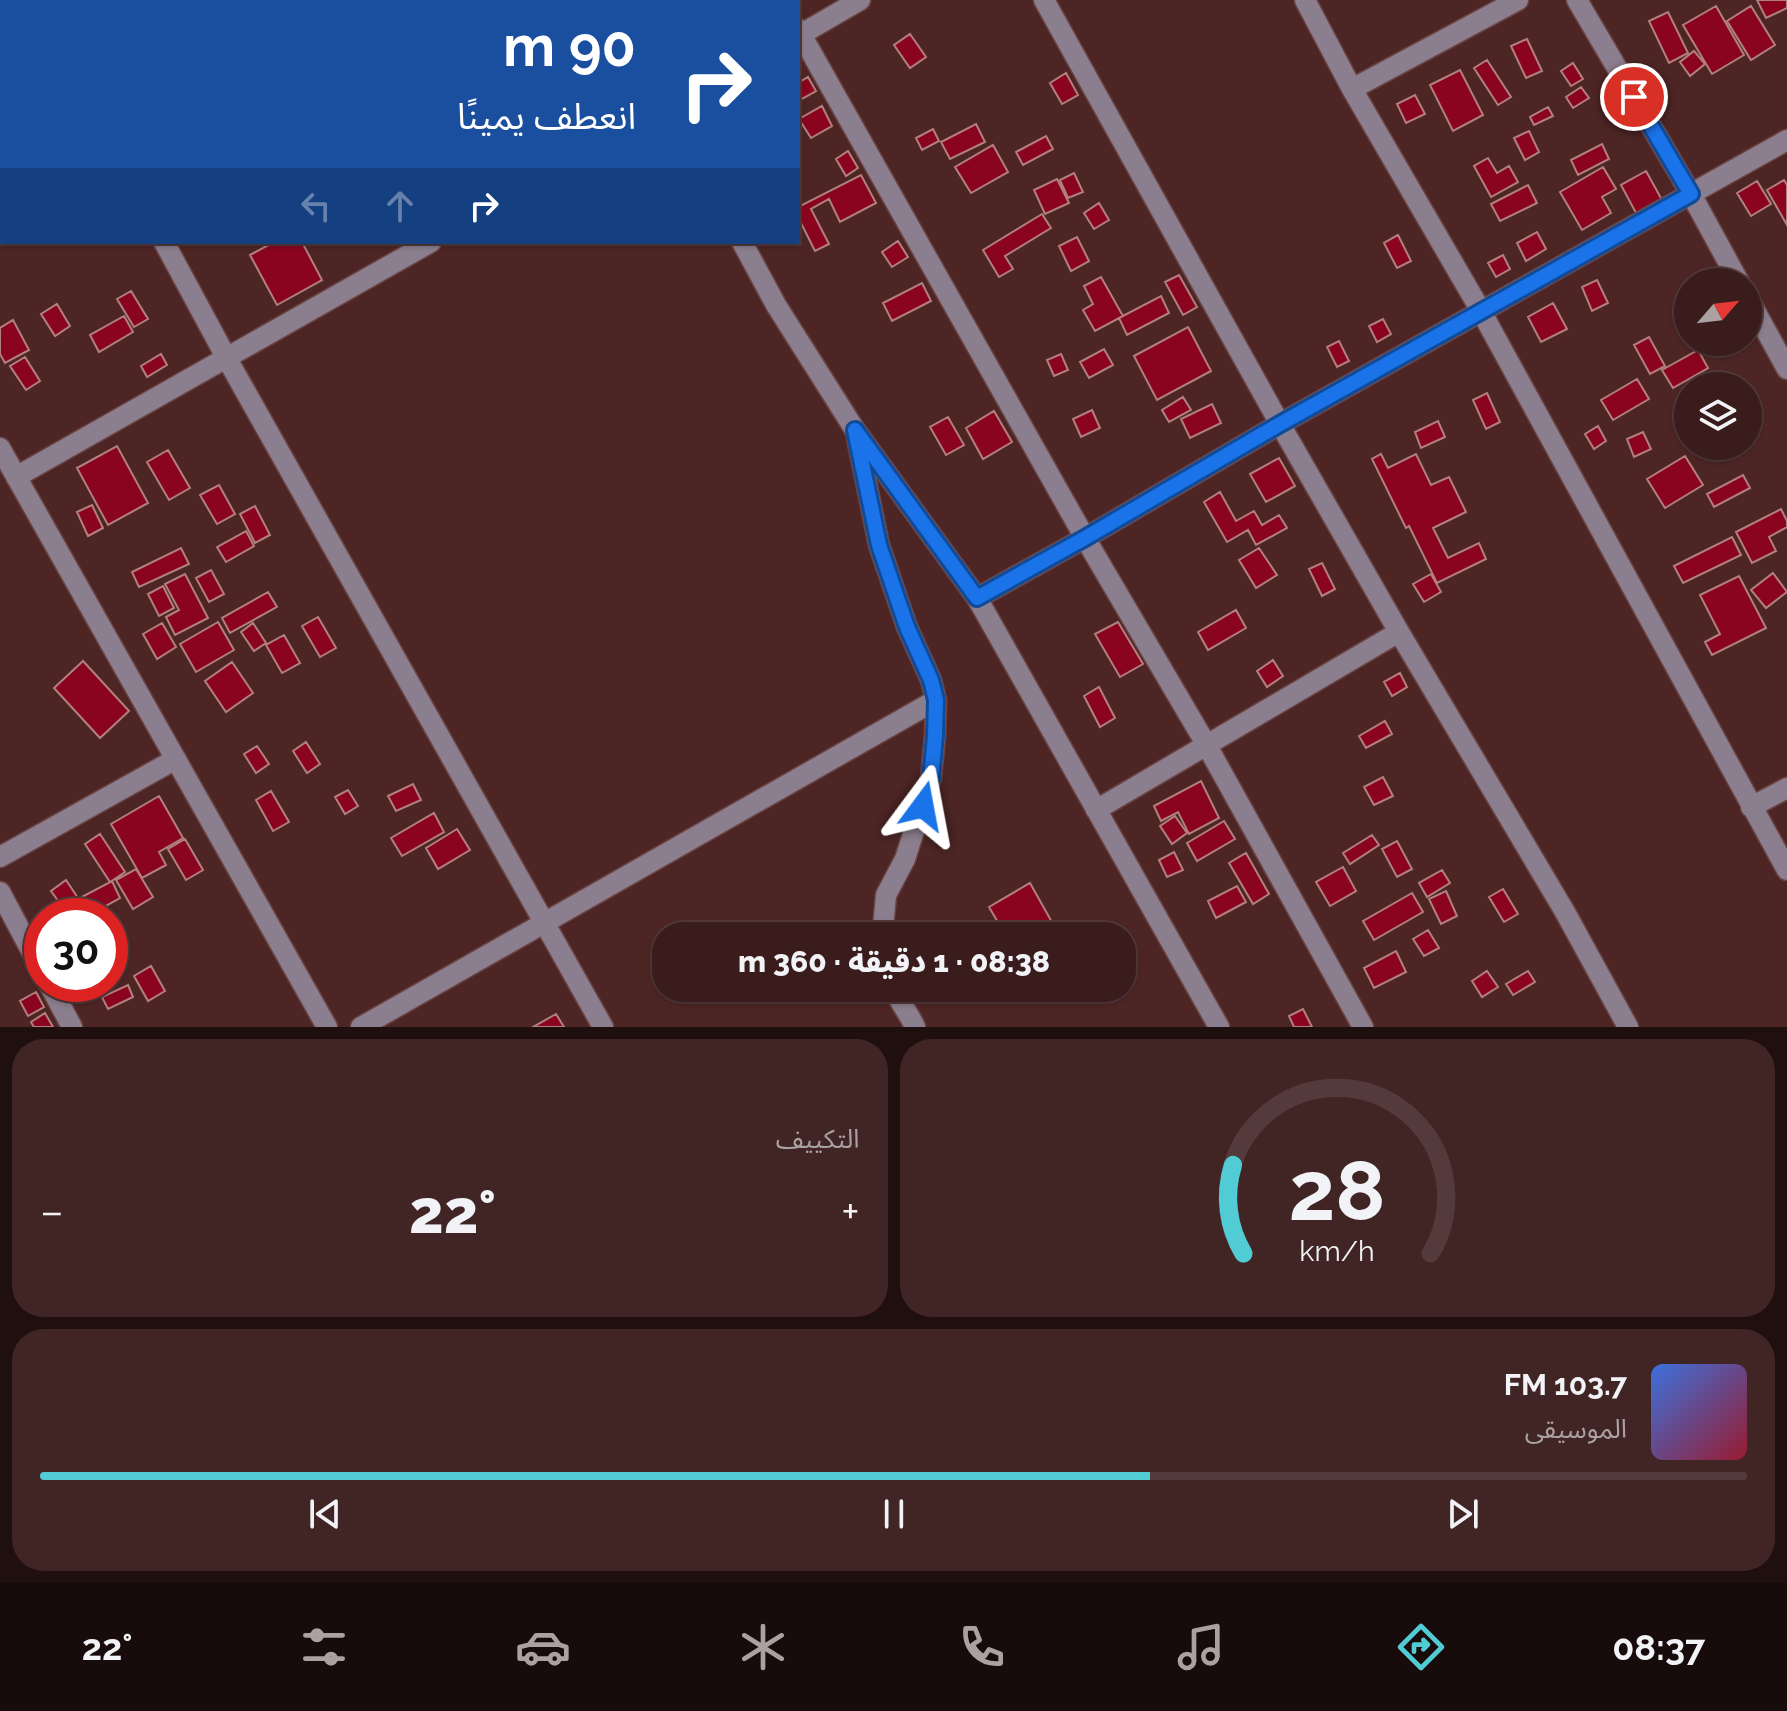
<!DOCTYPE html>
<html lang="ar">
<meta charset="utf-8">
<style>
:root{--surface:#3a1c1c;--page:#412525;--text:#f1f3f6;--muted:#aba1a3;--line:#543a3b;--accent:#51ccd4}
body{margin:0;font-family:Raleway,"Noto Sans Arabic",sans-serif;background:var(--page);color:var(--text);direction:rtl;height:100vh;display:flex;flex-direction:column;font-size:30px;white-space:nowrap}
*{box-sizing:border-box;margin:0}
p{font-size:26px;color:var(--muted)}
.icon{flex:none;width:44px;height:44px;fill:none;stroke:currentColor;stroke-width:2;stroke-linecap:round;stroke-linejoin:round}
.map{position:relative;height:1027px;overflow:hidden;direction:ltr}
.panel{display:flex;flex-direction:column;gap:12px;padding:12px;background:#200f0f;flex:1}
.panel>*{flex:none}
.top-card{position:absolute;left:0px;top:0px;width:800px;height:244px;box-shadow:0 2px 6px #0004,0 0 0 2px var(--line);direction:rtl;background:#1a4fa0;color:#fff;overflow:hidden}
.needle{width:52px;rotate:62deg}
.controls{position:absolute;left:1674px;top:268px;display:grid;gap:16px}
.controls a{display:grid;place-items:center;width:88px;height:88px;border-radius:50%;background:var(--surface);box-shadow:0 2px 6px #0004,0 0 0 2px var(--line);font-size:40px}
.speed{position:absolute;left:24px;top:898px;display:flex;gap:16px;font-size:40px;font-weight:700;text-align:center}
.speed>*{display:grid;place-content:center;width:104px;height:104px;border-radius:50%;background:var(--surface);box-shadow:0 2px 6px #0004,0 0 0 2px var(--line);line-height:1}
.speed .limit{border:12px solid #d22;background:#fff;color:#111}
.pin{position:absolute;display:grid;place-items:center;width:68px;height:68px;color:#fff;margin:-34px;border:4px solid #fff;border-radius:50%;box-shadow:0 2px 8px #0007}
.me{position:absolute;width:88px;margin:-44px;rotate:13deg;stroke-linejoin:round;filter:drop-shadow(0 0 6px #0008)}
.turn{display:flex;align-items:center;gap:28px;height:168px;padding:0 32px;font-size:36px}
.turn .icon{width:104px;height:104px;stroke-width:2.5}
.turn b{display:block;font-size:56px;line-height:68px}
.lanes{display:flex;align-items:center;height:76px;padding:0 32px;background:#0003;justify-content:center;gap:40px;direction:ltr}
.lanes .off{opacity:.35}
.big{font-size:60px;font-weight:800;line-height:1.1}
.panel .tile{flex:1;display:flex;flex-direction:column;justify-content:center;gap:12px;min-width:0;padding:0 28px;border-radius:32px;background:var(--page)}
.panel .dial{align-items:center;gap:0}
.dial svg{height:208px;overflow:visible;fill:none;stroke:var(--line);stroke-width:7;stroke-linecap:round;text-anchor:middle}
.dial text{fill:var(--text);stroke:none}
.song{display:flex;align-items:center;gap:24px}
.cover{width:96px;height:96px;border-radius:12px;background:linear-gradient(135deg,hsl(220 70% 55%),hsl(350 70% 35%))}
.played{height:8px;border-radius:4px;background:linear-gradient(90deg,var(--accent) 65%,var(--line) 65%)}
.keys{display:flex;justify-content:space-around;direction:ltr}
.heat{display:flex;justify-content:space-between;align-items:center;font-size:44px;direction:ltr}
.panel .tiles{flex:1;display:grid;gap:12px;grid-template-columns:1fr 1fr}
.tile:last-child{grid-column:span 2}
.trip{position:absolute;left:652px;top:922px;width:484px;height:80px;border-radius:32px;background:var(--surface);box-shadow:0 2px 6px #0004,0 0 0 2px var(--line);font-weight:800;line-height:80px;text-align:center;direction:rtl}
.tab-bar{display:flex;height:128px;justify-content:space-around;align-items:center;background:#170b0b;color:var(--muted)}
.tab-bar .icon{width:56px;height:56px}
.tab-bar .on{color:var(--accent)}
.tab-bar b{font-size:36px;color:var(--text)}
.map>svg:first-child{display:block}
</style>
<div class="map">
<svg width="1787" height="1027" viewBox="0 0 1787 1027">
<rect width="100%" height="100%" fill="#4e2525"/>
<path fill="#8a041f" stroke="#b1807e" stroke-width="2" d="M1757,0H1787V8L1766,18Z
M1716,6L1744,55L1712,74L1683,25Z
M1751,6L1775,45L1751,60L1727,21Z
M1668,12L1688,53L1669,63L1649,21Z
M910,34L926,57L910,68L894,45Z
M1527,39L1542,71L1526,78L1511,46Z
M1694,51L1705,64L1690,76L1680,62Z
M1487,60L1511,97L1498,105L1474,68Z
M1573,63L1583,79L1571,86L1561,71Z
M1460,70L1483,115L1453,131L1430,85Z
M1066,73L1078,95L1062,104L1050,83Z
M808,77L816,91L798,101V83Z
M1581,87L1589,98L1573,108L1566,97Z
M1415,95L1425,114L1406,123L1397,104Z
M822,106L832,126L811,138L799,119Z
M1548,107L1553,116L1534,125L1530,117Z
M976,124L985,142L950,159L941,142Z
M933,129L939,141L922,150L916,138Z
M1529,131L1539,152L1525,160L1514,138Z
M1046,136L1053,149L1023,165L1016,152Z
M1602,144L1609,159L1578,175L1571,160Z
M993,145L1008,172L971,193L955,167Z
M848,151L858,168L846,176L836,159Z
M1488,158L1497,173L1509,166L1518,182L1491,197L1474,166Z
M1603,167L1616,189L1602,197L1611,213L1582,230L1560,192Z
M1646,171L1662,200L1636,213L1621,185Z
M1074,173L1083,192L1068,198L1060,180Z
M861,175L876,203L840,222L829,199L811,209L829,244L815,251L798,217V207Z
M1057,179L1069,203L1045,214L1034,190Z
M1784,180L1787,185V225L1767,190Z
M1757,181L1771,204L1751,216L1737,193Z
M1528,185L1537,203L1500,221L1491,204Z
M1099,203L1109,220L1094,229L1084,213Z
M1042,214L1051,228L1005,256L1013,269L999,277L983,250Z
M1537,232L1546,249L1526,261L1517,243Z
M1398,235L1411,261L1397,268L1384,243Z
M1077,237L1089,261L1071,271L1059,246Z
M898,241L908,257L892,267L882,252Z
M274,242H302L322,280L277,305L250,255Z
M1503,255L1510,269L1496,277L1488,263Z
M1179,275L1197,307L1183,315L1165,282Z
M1101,277L1123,316L1095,331L1083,310L1093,304L1084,286Z
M1597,280L1608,303L1592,311L1582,287Z
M922,283L931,301L892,321L883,303Z
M131,291L148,319L134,327L117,299Z
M1161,296L1169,313L1127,335L1119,318Z
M1553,303L1567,329L1541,342L1528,317Z
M57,304L70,326L55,336L41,314Z
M124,316L133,332L99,352L90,335Z
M1383,319L1391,334L1377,342L1369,326Z
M13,320L29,350L5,363L0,354V328Z
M1188,327L1211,371L1157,400L1134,356Z
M1649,337L1665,366L1650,374L1634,345Z
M1339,341L1349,361L1337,367L1327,347Z
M1104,349L1113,365L1089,378L1080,362Z
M1698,350L1708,368L1673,388L1662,370Z
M161,354L167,365L147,377L141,366Z
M1061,354L1068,370L1054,376L1047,360Z
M25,357L40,381L26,390L10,366Z
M1637,379L1649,399L1613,420L1601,400Z
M1487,393L1500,422L1486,429L1473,400Z
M1183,397L1191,410L1169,422L1162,410Z
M1212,404L1221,423L1190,438L1181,419Z
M1092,410L1100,428L1081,437L1073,419Z
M994,411L1012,442L983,459L966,428Z
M948,417L964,445L946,455L930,427Z
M1438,421L1445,437L1421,448L1415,432Z
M1598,426L1606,441L1594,449L1585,434Z
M1643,432L1651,449L1634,457L1627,439Z
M117,446L148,503L108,525L77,468Z
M168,450L190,488L169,500L147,462Z
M1381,454L1388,468L1416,454L1431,485L1449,477L1466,512L1433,528L1448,558L1479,543L1486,559L1437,583L1409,526L1406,528L1372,459Z
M1685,456L1703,485L1665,508L1647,479Z
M1279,458L1295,486L1266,502L1250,474Z
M1743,475L1750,488L1714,507L1707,494Z
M219,485L235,514L217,524L200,495Z
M1220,492L1236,521L1254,511L1262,525L1279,515L1287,528L1256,545L1248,530L1227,542L1204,502Z
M92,505L103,528L88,536L77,512Z
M255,506L270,535L255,543L240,514Z
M1781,509L1787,521V527L1769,537L1776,551L1752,563L1736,532Z
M246,531L254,546L226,562L217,547Z
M1732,537L1741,555L1683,583L1674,566Z
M181,548L189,564L139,587L132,572Z
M1259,548L1277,575L1256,588L1239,560Z
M1322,563L1335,589L1322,596L1309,569Z
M211,570L224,594L209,602L196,578Z
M1773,573L1787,592L1766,608L1751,590Z
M185,574L208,618L175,635L166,617L179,610L165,584Z
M1431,574L1441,592L1424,602L1413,584Z
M1739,576L1766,628L1712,655L1705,642L1720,634L1700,595Z
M163,586L174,608L159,616L148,594Z
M268,592L277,607L230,633L222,618Z
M1236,610L1246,628L1208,650L1198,632Z
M318,617L336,648L320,657L302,626Z
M218,622L234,650L196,672L180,644Z
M1118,622L1143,664L1120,677L1095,634Z
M162,623L176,647L157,659L143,634Z
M253,623L266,643L254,651L241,632Z
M284,635L300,663L282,673L266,645Z
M1273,660L1283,676L1267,687L1257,671Z
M83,661L129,711L100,738L54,688Z
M232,662L253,693L226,712L205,681Z
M1400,673L1407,687L1392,696L1384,682Z
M1099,687L1115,718L1100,727L1084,696Z
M1385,721L1392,734L1366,748L1359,736Z
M306,742L320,764L307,773L293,751Z
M257,746L269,764L256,773L244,754Z
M1383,777L1393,796L1374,805L1364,787Z
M1201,781L1219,818L1189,834L1178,812L1161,821L1154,806Z
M413,784L421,800L396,811L388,796Z
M348,790L358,806L345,814L335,797Z
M271,791L289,822L273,831L256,800Z
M159,796L183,838L159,852L166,865L142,878L111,824Z
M434,813L444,832L402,856L391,838Z
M1175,816L1187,833L1172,844L1160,826Z
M1224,821L1235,839L1197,861L1187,843Z
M457,829L470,850L438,869L426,848Z
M100,834L125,872L110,882L85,844Z
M1372,835L1379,845L1350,864L1343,853Z
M185,839L203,870L186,880L168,849Z
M1397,841L1412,869L1397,877L1382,849Z
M1174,852L1183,870L1167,877L1159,860Z
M1246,853L1269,894L1253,904L1229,863Z
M1343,867L1356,891L1330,906L1316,882Z
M136,869L153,897L133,909L116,880Z
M1442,870L1450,883L1427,897L1419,883Z
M66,880L78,898L64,909L51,891Z
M112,881L120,898L104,907L108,916H87L78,899Z
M1030,883L1053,924L1031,936H1006L989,907Z
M1237,886L1246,902L1216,918L1208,901Z
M1503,889L1518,914L1504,922L1489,897Z
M1446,891L1457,916L1441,924L1429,899Z
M1412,893L1423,912L1374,940L1363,921Z
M1428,930L1439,948L1424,956L1413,939Z
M1396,951L1406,972L1374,988L1364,968Z
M151,966L165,991L148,1001L134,976Z
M1487,971L1498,987L1482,997L1472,981Z
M1528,971L1535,982L1513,995L1506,984Z
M128,985L133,997L108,1009L102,997Z
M36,992L44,1007L28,1016L20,1001Z
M1303,1009L1312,1027H1294L1289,1016Z
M45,1013L53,1027H34L31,1022Z
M556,1014L564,1027H533Z"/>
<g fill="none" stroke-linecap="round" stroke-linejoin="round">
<g stroke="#6a4342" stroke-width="23">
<path id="minor" d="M313,0L314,2
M651,0L652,2
M783,0L784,2
M1044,0L1280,424L1399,632L1565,912L1628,1027
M1305,0L1352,89L1481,311L1787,870
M1577,0L1691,194L1739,282
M189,2L193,0
M798,29L1085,538L1206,744L1363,1027
M798,36L860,0
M1352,89L1518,0
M0,91L2,90
M164,242L226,357L603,1027
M742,242L776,305L855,430L977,598L1219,1027
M1748,298L1787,369
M857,438L879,545L907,627L931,680L936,700L935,736L931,778L905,859L886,895L883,928L884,936
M0,448L327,1027
M16,477L431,242
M977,598L1085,538L1280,424L1787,140
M1751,807L1787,788
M1096,810L1399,632
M0,857L176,759
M0,892L42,971
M49,984L72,1027
M894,988C898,1001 909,1013 915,1027
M361,1027L936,700"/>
</g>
<use href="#minor" stroke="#8b7e8e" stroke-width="20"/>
</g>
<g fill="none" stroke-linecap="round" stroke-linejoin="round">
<g stroke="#114b97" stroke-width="20">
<path id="route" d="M923,806L931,778L935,736L936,700L931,680L907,627L879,545L855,430L977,598L1085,538L1280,424L1691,194L1634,97"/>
</g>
<use href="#route" stroke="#1a73e8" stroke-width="14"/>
</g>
</svg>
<div class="controls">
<a><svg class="needle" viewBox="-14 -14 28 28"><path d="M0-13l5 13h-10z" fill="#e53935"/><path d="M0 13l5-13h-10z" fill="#aba1a3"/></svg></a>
<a><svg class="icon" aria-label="layers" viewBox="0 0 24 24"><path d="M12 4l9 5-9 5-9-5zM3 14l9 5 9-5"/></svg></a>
</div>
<div class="speed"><div class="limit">30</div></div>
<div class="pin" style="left:1634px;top:97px;background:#d93025"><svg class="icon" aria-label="arrive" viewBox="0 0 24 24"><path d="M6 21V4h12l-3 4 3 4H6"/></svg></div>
<svg class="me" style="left:923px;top:806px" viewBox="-20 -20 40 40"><path d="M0-17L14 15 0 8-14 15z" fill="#1a73e8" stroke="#fff" stroke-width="4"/></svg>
<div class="trip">08:38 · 1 دقيقة · 360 m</div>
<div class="top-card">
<div class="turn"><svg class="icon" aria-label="right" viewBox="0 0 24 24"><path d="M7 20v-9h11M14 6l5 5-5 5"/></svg><div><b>90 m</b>انعطف يمينًا</div></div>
<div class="lanes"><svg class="icon off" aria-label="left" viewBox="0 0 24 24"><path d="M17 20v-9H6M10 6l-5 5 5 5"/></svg><svg class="icon off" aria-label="ahead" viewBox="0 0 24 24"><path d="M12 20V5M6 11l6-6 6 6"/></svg><svg class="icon" aria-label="right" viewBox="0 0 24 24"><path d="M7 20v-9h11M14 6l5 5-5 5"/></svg></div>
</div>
</div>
<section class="panel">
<div class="tiles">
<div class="tile dial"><svg viewBox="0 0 100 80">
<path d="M14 69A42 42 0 1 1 86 69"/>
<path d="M14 69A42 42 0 0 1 10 35" stroke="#51ccd4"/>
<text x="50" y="56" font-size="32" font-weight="700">28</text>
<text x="50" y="72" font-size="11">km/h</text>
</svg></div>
<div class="tile"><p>التكييف</p>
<div class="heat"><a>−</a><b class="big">22°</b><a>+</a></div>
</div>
<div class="tile">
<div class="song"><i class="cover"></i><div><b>103.7 FM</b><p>الموسيقى</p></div></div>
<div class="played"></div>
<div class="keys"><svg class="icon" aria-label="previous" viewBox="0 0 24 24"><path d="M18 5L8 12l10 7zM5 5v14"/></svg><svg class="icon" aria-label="pause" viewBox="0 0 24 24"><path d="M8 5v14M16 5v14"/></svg><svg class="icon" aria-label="next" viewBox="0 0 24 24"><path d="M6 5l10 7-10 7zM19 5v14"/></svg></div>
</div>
</div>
</section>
<nav class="tab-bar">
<b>08:37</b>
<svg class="icon on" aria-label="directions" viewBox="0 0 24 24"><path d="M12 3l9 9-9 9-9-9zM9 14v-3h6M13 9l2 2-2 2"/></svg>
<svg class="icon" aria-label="music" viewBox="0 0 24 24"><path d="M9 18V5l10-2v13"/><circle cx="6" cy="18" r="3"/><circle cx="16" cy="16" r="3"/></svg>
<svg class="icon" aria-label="phone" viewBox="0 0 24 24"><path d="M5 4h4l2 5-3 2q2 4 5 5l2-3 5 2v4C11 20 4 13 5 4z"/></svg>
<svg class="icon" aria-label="climate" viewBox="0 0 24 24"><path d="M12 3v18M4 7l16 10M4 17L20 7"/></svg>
<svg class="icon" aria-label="car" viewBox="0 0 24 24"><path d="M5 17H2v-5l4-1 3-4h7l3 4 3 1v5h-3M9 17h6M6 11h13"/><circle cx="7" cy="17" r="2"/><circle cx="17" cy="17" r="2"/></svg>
<svg class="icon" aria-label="filters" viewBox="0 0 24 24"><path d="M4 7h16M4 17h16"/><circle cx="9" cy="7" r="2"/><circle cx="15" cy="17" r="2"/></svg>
<b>22°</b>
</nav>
